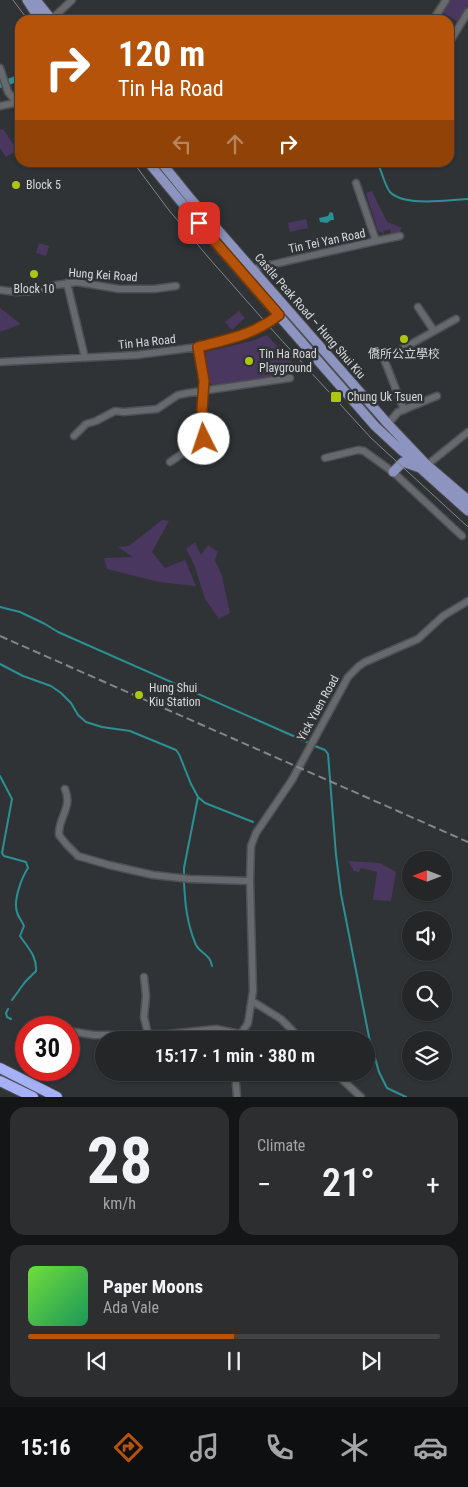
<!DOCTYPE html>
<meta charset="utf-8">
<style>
:root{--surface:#242628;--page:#2c2e30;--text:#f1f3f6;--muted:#a3a5a8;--line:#414345;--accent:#b45309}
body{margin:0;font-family:"Roboto Condensed","Noto Sans SC",sans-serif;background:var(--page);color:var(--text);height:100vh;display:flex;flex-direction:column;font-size:19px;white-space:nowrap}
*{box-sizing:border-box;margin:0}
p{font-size:16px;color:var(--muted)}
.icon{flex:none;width:28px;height:28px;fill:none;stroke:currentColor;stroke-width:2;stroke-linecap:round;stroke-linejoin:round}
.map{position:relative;height:1097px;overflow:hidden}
.panel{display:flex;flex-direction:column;gap:10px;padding:10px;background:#141516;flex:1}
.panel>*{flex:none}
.top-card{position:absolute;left:15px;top:15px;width:439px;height:152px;border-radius:15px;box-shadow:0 1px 4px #0004,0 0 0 1px var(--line);background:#b45309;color:#fff;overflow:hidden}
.needle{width:32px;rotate:270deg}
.tools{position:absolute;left:402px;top:851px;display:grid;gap:10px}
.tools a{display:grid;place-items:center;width:50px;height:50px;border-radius:50%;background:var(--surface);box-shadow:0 1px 4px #0004,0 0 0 1px var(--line);font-size:25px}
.speed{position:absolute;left:15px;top:1016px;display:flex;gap:10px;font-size:25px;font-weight:700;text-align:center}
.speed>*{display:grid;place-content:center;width:65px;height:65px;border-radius:50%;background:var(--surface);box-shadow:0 1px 4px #0004,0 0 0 1px var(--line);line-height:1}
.speed .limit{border:8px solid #d22;background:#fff;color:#111}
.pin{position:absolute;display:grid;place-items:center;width:42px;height:42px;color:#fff;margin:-21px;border-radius:10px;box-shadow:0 2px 8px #0006}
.me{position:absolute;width:55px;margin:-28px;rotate:356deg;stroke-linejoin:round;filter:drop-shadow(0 0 4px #0008)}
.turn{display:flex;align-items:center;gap:18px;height:105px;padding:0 20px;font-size:22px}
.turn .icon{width:65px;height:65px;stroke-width:2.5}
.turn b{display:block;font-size:35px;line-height:42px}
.lanes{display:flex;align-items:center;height:48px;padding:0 20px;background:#0003;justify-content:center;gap:25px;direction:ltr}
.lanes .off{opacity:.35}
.big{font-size:38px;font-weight:600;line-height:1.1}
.panel .tile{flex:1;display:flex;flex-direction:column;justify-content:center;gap:8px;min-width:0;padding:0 18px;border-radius:15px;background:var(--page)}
.panel .dial{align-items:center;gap:0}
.dial b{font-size:65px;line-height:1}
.song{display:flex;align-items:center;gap:15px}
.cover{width:60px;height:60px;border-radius:8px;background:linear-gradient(135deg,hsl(100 70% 55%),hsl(150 70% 35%))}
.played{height:5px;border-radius:2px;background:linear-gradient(90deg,var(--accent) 50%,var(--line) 50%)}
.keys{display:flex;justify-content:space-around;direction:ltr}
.heat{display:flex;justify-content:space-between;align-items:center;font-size:28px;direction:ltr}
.panel .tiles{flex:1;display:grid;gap:10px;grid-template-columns:1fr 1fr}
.tile:last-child{grid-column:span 2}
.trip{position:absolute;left:95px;top:1031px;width:280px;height:50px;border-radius:25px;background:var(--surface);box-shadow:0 1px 4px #0004,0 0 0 1px var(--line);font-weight:600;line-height:50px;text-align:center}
.tabs{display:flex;height:80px;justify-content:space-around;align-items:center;background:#0e0f10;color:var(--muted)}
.tabs .icon{width:35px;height:35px}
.tabs .on{color:var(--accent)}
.tabs b{font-size:22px;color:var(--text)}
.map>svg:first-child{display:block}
</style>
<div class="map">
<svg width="468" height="1097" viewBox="0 0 468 1097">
<rect width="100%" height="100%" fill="#303336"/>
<path fill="#49375f" d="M449,0H468V7L458,22L442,12Z
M3,129L17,150L6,157L0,148V130Z
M372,191L387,222L402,228L398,234L392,235L390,229L383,231L384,234L378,231L366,193Z
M306,219L308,228L290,232L288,223Z
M39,243L49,246L46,256L36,253Z
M0,308L21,324L0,332Z
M239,311L245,318L232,330L225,322Z
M267,335L300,371L299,373L213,388L209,381L205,352L252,341Z
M162,520L169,521L152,552L165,568L185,560L196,586L159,582L107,569L104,558L133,557L118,547L129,546Z
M195,542L201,555L208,545L218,552L215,560L222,576L230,613L219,619L205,599L194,564L186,549Z
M348,861L380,863L396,872L391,901L373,900L377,872L361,868L359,872L354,871Z"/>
<path fill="#2b9094" d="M20,74V81L0,88V82Z
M330,212L333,213L334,220H331L327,223L320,222L319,218L328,216Z"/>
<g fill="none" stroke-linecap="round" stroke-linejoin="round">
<path stroke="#2b9094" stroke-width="2" d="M377,162C382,171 384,184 390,192C404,207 449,200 468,199
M0,607L20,612L45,624L58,632L307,742
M0,664L23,676L51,686L61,693L71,703L78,715L86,722L102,727L130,731L176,750L179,754L191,784L198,797L205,803L253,822
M315,746L325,750L328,754L336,855L341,894L369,1037L379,1072L387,1088L406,1097
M0,776L12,799L2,853L4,856L26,862L28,868C22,877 13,900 17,912C18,917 22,921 24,926L20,936C28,948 37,956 36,971L25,982L12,1000
M184,876V868L198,797
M184,882C185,904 187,924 196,945C200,953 211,955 212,966
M8,1009L6,1013L7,1017L11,1019"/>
<g stroke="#4e5053" stroke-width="9">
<path id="minor" d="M53,20L56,15L72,0
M433,20L446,0
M449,43L468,12
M0,68L8,92L20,106
M0,106L20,102
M376,241L400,236
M252,269L376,241L356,183
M67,283L85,358
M0,290L17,292L33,291L56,285L77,282L119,289H154L176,286
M418,307L434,331
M0,362L137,355L198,347L248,334L263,327L288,309
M404,410L384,359L456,319
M388,424L398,412L437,396
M74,436L86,424L96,421L115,411L124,412L157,409L178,395L188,393L290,378
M325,458L358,450L364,451L393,472L462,536
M170,462L186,451L200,447L204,439L202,410L204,381L198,347
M427,465L468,432
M65,789C73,808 58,817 59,835L67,845L78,856L109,865L153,875L190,879L250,881
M144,977L146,996L144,1017L148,1034
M252,1001L281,1019L302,1040
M69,1031L94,1035H121L168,1034L216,1029L241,1034
M239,1040L241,1034L248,1023L253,991L250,881L251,846L256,833L292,780L348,677L359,666L365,662L418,639L443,616L468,601
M235,1072L237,1097
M334,1072L361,1097"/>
</g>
<g stroke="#4e5053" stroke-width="11">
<path id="major" d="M27,0L40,20
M36,0L52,20
M148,162L211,238L375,426L402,451L411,457L418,467
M161,162L190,198L388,424L427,465L468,500
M403,462L420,468L468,511
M393,472L403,462"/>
</g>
<g stroke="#4e5053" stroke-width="12">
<path id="highway" d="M0,1068L57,1097
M0,1081L33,1097"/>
</g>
<use href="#minor" stroke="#66696d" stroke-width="6"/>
<use href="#major" stroke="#8c94bf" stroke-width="9"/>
<use href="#highway" stroke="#a6b0f6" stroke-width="10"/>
<path stroke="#838588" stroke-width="1" d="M13,0L28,20
M133,162L168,209L208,257L275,333L371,438L468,527"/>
<path stroke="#838588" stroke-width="2" stroke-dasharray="8 4" stroke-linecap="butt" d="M0,636L468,842"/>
</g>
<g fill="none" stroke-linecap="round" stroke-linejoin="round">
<g stroke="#753606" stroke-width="12">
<path id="route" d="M199,223L279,315C253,335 229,339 198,347L204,381L202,410L204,439"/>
</g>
<use href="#route" stroke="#b45309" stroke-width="9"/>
</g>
<g fill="#acc611" stroke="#303336" stroke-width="2">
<circle cx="16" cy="185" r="5"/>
<circle cx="34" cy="274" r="5"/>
<circle cx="404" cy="339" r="5"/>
<circle cx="249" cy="361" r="5"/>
<rect x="330" y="391" width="12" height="12" rx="2.5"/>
<circle cx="139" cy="695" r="5"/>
</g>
<g text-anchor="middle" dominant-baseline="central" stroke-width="5" stroke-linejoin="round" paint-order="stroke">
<g font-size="12" fill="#d8d9db" stroke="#303336" text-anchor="start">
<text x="26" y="185">Block 5</text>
<text x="34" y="289" text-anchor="middle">Block 10</text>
<text x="259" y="354">Tin Ha Road<tspan x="259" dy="14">Playground</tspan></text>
<text x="404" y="354" text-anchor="middle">僑所公立學校</text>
<text x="347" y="397">Chung Uk Tsuen</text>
<text x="149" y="688">Hung Shui<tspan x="149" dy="14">Kiu Station</tspan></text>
</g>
<g font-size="12" fill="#d8d9db" stroke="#303336">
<text transform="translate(327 241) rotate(-12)">Tin Tei Yan Road</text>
<text transform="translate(103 275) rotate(4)">Hung Kei Road</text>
<text transform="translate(310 316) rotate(49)">Castle Peak Road – Hung Shui Kiu</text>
<text transform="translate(147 342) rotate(-6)">Tin Ha Road</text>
<text transform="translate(318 708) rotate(-61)">Yick Yuen Road</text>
</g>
</g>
</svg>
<div class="tools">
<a><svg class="needle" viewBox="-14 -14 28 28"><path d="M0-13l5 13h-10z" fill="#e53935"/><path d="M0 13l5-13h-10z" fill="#a3a5a8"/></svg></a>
<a><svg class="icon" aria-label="sound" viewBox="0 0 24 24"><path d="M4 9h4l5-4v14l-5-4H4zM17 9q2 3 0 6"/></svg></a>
<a><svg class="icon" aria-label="search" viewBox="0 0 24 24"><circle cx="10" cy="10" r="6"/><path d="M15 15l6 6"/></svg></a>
<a><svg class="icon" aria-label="layers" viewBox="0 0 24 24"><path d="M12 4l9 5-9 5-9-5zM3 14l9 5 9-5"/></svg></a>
</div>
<div class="speed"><div class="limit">30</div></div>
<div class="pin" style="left:199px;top:223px;background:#d93025"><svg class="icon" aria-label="arrive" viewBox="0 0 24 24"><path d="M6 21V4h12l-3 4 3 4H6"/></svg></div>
<svg class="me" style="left:204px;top:439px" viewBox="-20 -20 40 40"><circle r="19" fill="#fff"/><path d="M0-13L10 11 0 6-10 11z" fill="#b45309"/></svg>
<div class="trip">15:17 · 1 min · 380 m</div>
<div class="top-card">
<div class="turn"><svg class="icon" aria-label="right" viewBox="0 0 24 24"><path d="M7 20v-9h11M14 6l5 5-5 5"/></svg><div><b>120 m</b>Tin Ha Road</div></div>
<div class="lanes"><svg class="icon off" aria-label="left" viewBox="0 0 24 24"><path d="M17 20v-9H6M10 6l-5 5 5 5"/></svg><svg class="icon off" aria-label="ahead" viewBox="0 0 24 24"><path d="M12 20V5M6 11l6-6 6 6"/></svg><svg class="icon" aria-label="right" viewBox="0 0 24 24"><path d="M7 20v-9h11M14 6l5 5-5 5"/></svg></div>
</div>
</div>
<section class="panel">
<div class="tiles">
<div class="tile dial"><b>28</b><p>km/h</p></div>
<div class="tile"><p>Climate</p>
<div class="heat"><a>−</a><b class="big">21°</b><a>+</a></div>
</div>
<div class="tile">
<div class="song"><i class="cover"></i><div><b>Paper Moons</b><p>Ada Vale</p></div></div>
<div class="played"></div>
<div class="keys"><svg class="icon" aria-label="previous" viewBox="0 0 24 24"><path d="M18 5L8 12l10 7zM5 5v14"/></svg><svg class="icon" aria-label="pause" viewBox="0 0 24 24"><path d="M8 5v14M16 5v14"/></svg><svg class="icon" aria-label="next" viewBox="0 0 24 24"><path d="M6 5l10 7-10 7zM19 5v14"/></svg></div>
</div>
</div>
</section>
<nav class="tabs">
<b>15:16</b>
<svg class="icon on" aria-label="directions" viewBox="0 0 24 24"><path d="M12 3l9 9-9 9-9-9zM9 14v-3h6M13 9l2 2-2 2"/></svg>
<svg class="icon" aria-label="music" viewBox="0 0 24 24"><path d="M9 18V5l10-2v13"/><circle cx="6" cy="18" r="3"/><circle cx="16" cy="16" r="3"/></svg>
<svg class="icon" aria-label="phone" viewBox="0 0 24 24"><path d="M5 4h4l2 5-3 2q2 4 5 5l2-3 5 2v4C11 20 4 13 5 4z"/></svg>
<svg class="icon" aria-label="climate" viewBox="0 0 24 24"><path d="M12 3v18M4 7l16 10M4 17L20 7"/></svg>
<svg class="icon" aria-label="car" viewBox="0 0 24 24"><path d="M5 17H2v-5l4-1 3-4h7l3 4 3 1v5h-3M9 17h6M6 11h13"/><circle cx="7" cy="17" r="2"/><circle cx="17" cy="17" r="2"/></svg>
</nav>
